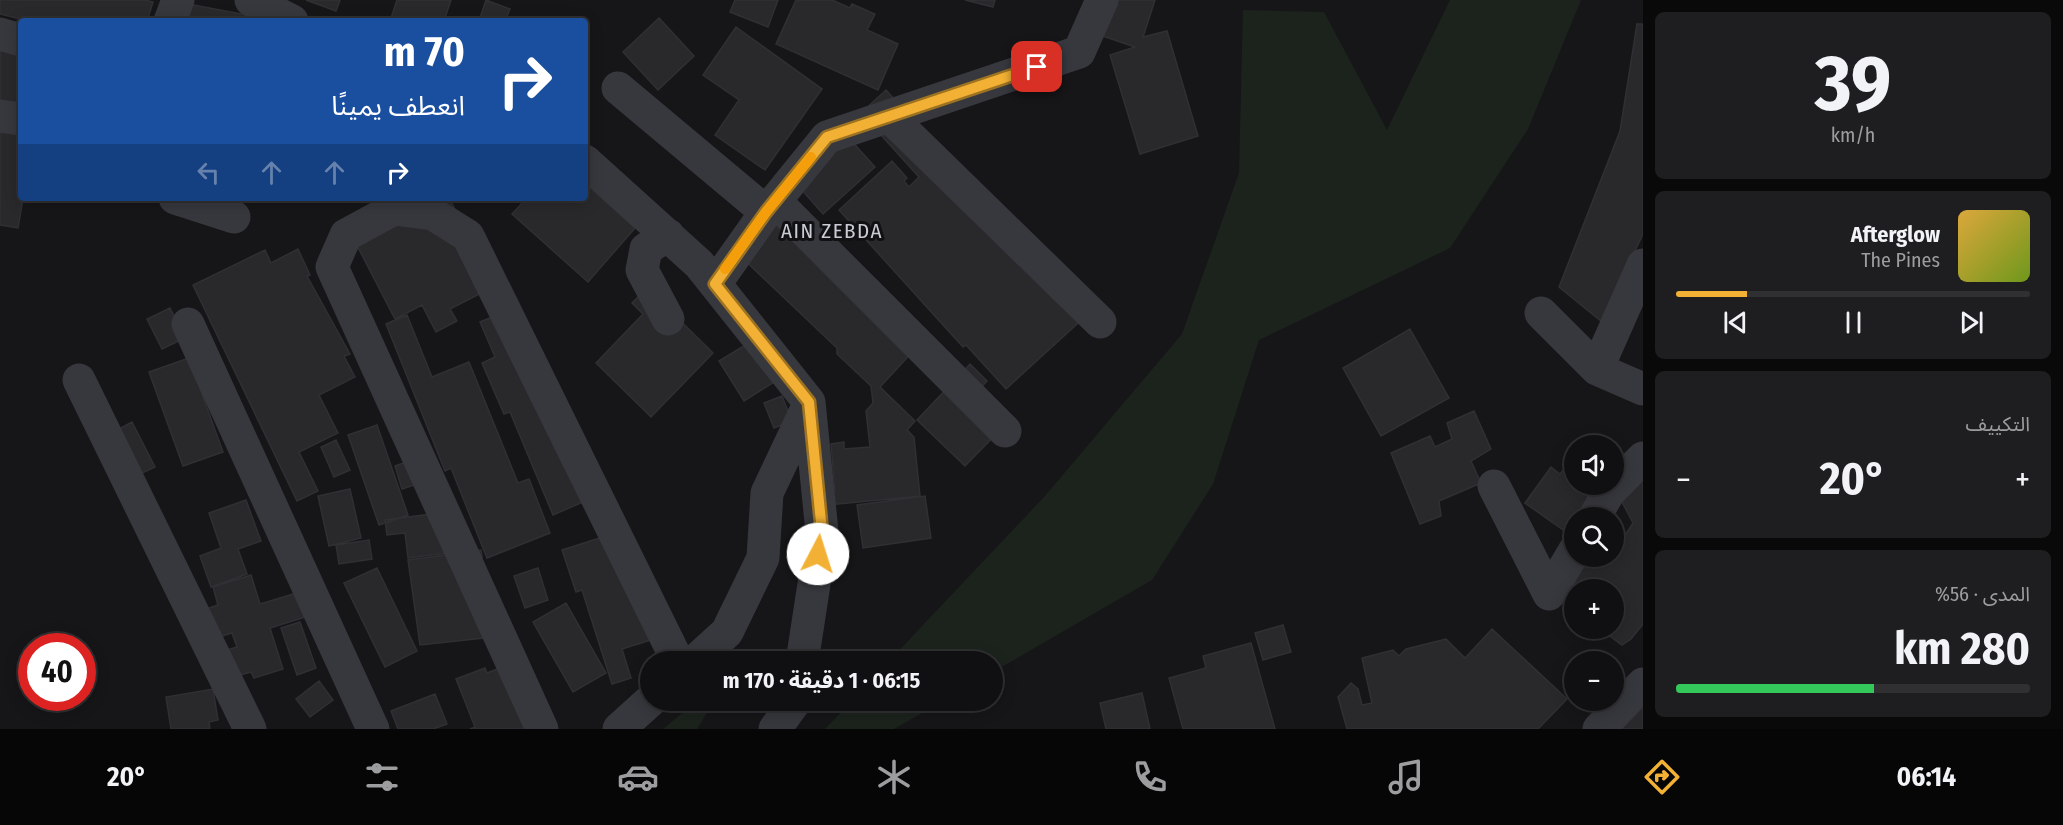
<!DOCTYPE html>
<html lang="ar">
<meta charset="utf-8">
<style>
:root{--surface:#101012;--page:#1e1e20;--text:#f1f3f6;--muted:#9c9d9f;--line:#303032;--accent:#f2b134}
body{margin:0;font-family:"Fira Sans Condensed","Noto Sans Arabic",sans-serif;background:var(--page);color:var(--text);direction:rtl;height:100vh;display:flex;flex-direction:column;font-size:22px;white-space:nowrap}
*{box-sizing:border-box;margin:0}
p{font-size:20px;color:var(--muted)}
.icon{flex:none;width:33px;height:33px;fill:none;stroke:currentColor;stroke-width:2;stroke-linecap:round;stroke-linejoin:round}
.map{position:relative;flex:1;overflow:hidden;direction:ltr}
.drawer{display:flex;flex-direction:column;gap:12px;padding:12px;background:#09090a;width:420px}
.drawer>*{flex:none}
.hud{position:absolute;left:18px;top:18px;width:570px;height:183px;border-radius:6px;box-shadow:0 3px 15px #0003,0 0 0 2px var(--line);direction:rtl;background:#1a4fa0;color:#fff;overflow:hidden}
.controls{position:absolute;left:1564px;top:435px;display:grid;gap:12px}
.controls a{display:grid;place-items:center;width:60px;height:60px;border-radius:50%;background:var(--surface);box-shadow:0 3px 15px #0003,0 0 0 2px var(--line);font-size:30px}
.speed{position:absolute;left:18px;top:633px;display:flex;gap:12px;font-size:30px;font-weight:700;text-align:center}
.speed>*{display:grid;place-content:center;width:78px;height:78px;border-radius:50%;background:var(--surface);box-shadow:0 3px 15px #0003,0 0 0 2px var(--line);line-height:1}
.speed .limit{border:9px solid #d22;background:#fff;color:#111}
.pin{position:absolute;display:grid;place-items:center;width:51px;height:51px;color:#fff;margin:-26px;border-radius:12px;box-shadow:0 3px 9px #0006}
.me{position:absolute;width:66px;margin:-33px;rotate:5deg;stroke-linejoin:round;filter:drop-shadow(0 0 4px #0008)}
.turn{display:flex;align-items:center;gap:21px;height:126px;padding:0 24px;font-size:27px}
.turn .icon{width:78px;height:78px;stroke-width:2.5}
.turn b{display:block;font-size:42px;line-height:51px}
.lanes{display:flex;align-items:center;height:57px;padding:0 24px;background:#0003;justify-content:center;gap:30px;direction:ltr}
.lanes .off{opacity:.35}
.big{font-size:45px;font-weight:700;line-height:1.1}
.drawer .tile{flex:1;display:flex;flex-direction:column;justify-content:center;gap:9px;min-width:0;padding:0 21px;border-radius:9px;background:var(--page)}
.drawer .dial{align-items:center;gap:0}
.dial b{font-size:78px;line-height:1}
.song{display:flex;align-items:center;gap:18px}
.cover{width:72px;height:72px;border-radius:9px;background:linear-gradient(135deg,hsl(40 70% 55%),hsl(80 70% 35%))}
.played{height:6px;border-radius:3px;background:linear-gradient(90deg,var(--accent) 20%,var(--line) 20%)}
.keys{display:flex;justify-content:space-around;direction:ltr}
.heat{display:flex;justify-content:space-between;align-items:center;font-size:33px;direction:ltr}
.charge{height:9px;border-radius:4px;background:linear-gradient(90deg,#34c759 56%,var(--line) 0)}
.trip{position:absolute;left:640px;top:651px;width:363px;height:60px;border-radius:30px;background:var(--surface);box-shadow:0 3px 15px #0003,0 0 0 2px var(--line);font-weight:700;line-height:60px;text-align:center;direction:rtl}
.tabs{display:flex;height:96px;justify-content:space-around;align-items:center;background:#060607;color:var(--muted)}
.tabs .icon{width:42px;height:42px}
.tabs .current{color:var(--accent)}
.tabs b{font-size:27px;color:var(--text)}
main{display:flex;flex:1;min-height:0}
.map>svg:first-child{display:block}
</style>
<main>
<section class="drawer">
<div class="tile dial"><b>39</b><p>km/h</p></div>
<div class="tile">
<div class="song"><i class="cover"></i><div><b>Afterglow</b><p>The Pines</p></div></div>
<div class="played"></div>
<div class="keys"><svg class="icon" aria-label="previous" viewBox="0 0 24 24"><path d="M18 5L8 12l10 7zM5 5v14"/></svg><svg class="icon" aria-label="pause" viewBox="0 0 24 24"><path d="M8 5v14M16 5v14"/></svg><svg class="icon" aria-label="next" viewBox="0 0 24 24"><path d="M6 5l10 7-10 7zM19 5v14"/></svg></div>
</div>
<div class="tile"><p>التكييف</p>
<div class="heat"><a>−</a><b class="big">20°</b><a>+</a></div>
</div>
<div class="tile"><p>المدى · 56%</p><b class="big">280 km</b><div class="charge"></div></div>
</section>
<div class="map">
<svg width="1643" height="729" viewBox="0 0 1643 729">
<rect width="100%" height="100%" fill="#161618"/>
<path fill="#1c231d" d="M1450,0H1581L1528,129L1450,248L1259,340L1213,484L1152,580L993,672V662L889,661L1045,496L1182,334L1239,173L1243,10L1324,12L1387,130Z
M698,700L714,701L697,729H663Z
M852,701V700L943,701L894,729H825Z"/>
<path fill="#29292c" stroke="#303034" stroke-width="1.5" d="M0,0H145L153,2L147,21H29L0,14Z
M306,0H340L336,11Z
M397,0H451L444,21H390Z
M486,0L510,9L505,21H479Z
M735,0H778L768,27L730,12Z
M796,0H832L850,8L852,4L875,14L867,30L898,44L878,90L776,44Z
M965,0H995L993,7Z
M1105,0H1155L1143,37L1167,31L1198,136L1140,154L1110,55L1135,47L1094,33Z
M183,3L279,21H179Z
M659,18L694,56L658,90L623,52Z
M1637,24H1643V234L1601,321L1559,287L1620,131Z
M736,27L822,89L765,170L715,135L739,100L703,75Z
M0,40L21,45V111L0,106Z
M886,90L1088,314L1006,389L966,345L963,347L839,210L892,161L907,178L904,181L909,187L919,177L861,113Z
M0,124L21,128L23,198L18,228L0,225Z
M837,125L875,167L823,214L786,172Z
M585,183L635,228L588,282L512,214L527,198H585Z
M438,198H449L495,286L450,309L457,321L436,332L422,305L395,319L350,232L421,207Z
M783,204L916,348L880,387L915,421L907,430L914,437L920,496L828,505L826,492L835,491L831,444L844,442V449L870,447L866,411L873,403L871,386L837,354V348L737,253Z
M298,249L310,275L307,276L350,354L344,356L355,377L319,395L338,433L299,452L318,491L297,501L193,285L265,250L271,263Z
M647,288L713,353L651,417L596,363L643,314L632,303Z
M170,308L185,338L162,349L147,319Z
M512,309L592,498L553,515L510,412L504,414L482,363L495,357L480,322Z
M407,315L432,377L469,362L518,483L529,479L550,533L487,558L451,468L445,471L386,324Z
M1410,329L1449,398L1381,436L1343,368Z
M755,339L779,379L744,401L719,361Z
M189,358L223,452L183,466L149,372Z
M970,364L987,381L975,394L1006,424L965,466L917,420Z
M782,396L792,421L774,428L764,403Z
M1474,411L1491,449L1471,461L1481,483L1439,501L1441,516L1420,524L1391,453L1430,436L1435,447L1452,439L1447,423Z
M132,422L155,467L136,476L113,432Z
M377,425L408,515L379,525L348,435Z
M336,440L350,470L334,477L321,447Z
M412,460L420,483L402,489L395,466Z
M1568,464L1575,469V484L1599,486L1566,532L1525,503L1551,467L1560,474Z
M1643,476V624L1631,639L1622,645L1599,628H1614V590H1575V598L1560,588L1575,567L1593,556H1614V544L1622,540L1633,523L1621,500Z
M350,489L361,538L329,546L318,496Z
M925,496L931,538L863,548L857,505Z
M246,500L261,541L238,549L247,574L211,587L200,556L221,548L209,513Z
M431,514L463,551L408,558L405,533L387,535L385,520Z
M622,531L657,638L622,649L631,678L612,684L582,590L576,592L562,550Z
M369,540L372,559L339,564L336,545Z
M481,550L493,637L420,645L408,560Z
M377,568L417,651L385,667L344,583Z
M538,568L548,600L525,608L514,576Z
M251,575L260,604L310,589L318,613L270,628L283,669L254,678L251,672L233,677L224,651L237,647L232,633L212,639L203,610L218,605L213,587Z
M566,603L606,673L573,692L533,622Z
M300,622L316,668L297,675L281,628Z
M1283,625L1291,652L1263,660L1255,633Z
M1492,629L1567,699L1538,729H1347L1338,697L1351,683L1358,689L1362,705L1372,703L1362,658L1393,650L1399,656L1406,649L1446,639L1465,658Z
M1251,643L1275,729H1183L1169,678L1206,668L1203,656Z
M518,661L544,729H470L475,727L456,679L485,668L487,673Z
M319,681L333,700L310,717L296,699Z
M213,689L218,720L209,722L210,729H171L166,697Z
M1643,690V729H1615Z
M1142,693L1150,729H1106L1100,703Z
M435,694L447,724L433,729H398L391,711Z"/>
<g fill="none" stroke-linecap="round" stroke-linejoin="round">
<path stroke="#37383d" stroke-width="33" d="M251,0L292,21
M170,21L178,0
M0,34L21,40
M618,88L766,212
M0,116L21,119
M889,116L1100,322
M585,161L699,264L809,402L822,532L802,662
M175,198L234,217
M775,201L1005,431
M668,235L646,249L642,270L668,319
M715,284L766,212L827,137L1079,52L1102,0
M1541,313L1597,369L1643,389
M188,324L373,729
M1597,369L1643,265
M79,380L250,729
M1494,486L1549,594
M1594,518L1609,492L1643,458
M1549,594L1575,550
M694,662L727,632L763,558L767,493L809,404
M542,729L332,267L346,235L394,209L433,214L468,236L678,662
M619,729L651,700
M775,729L796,700
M1599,729L1643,684"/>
</g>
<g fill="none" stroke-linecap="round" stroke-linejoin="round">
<g stroke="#9d7322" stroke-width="15">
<path id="route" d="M818,554L822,532L809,402L715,284L766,212L827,137L1037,67"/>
</g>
<use href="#route" stroke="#f2b134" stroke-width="10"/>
<path stroke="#f59e0b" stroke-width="10" d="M725,269L766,212L811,157"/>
</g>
<g text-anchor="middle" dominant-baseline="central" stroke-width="6" stroke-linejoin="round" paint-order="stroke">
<g font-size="21" letter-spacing="1.5" fill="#c9ccd4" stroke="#111113">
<text x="832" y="231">AIN ZEBDA</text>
</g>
</g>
</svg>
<div class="controls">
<a><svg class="icon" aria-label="sound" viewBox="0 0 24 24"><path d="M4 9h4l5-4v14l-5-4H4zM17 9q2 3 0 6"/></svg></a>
<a><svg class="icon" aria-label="search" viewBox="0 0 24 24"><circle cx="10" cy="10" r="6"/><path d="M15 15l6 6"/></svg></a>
<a>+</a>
<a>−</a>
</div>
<div class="speed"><div class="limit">40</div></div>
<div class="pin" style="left:1037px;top:67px;background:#d93025"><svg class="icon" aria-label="arrive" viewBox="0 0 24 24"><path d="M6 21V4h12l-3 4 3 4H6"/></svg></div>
<svg class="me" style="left:818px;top:554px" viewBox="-20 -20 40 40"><circle r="19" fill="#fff"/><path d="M0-13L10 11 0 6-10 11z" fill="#f2b134"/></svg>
<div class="trip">06:15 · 1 دقيقة · 170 m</div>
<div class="hud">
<div class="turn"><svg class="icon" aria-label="right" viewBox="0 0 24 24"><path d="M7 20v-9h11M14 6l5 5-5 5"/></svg><div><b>70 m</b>انعطف يمينًا</div></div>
<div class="lanes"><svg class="icon off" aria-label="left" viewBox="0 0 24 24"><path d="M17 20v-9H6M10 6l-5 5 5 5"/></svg><svg class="icon off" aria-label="ahead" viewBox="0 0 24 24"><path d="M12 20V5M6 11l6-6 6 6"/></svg><svg class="icon off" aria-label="ahead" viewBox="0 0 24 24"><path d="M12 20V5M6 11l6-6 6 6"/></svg><svg class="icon" aria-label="right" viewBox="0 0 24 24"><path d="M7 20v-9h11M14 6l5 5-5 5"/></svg></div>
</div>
</div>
</main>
<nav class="tabs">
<b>06:14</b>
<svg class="icon current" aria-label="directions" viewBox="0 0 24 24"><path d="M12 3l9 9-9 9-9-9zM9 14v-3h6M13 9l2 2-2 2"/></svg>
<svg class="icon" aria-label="music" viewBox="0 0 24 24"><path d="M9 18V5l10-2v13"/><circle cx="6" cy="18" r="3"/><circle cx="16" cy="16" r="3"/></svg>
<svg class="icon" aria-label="phone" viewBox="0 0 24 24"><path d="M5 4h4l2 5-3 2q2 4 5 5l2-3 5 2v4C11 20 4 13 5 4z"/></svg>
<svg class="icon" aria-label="climate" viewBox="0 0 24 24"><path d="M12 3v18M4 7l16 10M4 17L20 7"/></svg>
<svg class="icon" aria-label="car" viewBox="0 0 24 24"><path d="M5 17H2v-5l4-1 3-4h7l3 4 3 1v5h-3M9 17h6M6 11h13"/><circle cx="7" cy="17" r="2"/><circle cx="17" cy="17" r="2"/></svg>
<svg class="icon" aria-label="filters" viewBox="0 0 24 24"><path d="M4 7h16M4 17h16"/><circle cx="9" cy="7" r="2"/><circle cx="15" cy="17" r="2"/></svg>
<b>20°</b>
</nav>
